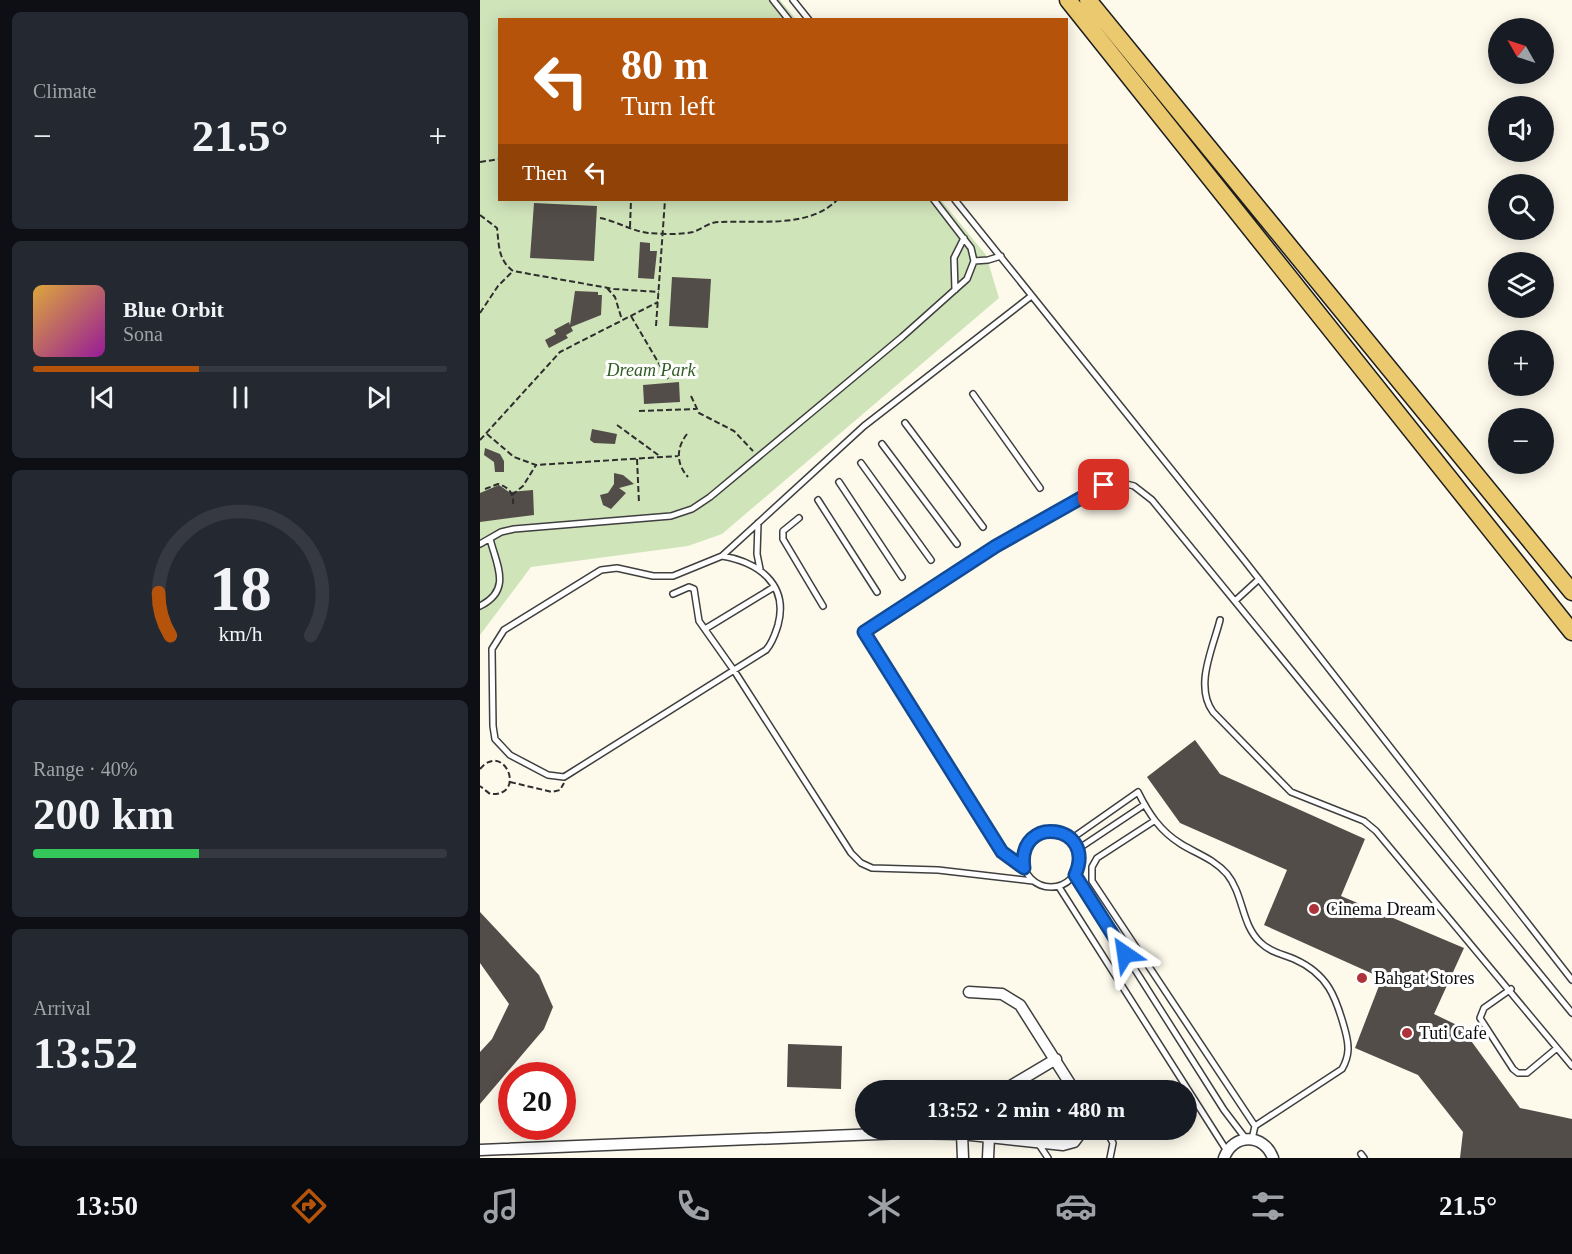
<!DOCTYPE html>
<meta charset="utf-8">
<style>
:root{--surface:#171b24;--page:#242831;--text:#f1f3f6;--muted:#9ea1a6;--line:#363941;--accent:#b45309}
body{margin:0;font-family:"Times New Roman",serif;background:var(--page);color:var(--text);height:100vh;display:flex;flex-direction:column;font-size:22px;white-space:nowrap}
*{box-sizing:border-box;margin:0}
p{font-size:20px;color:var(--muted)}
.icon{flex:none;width:33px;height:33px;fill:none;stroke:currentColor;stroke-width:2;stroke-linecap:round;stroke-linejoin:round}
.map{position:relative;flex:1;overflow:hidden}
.sheet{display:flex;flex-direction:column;gap:12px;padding:12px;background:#0d0f14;width:480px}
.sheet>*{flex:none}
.banner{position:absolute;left:18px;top:18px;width:570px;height:183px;border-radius:0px;box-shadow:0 3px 15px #0003;background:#b45309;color:#fff;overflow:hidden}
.needle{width:39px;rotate:309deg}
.controls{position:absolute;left:1008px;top:18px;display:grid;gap:12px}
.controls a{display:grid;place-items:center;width:66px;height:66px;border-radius:50%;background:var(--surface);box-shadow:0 3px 15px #0003;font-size:30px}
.speed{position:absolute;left:18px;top:1062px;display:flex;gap:12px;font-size:30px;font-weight:700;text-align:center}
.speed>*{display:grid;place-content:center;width:78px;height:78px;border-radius:50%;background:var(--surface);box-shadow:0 3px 15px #0003;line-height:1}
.speed .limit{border:9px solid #d22;background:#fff;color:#111}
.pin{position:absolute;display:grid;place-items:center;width:51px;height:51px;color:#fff;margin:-26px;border-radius:12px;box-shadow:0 3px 9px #0006}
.me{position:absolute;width:66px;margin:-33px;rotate:328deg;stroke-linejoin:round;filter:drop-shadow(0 0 4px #0008)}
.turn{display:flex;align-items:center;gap:21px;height:126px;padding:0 24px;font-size:27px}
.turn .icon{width:78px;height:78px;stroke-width:2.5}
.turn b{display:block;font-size:42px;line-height:51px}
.then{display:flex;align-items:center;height:57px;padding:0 24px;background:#0003;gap:12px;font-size:22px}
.big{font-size:45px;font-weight:700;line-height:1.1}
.sheet .tile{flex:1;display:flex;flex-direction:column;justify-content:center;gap:9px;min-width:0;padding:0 21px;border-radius:9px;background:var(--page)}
.sheet .dial{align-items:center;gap:0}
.dial svg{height:156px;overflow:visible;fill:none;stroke:var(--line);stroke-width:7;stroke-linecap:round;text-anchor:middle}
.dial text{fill:var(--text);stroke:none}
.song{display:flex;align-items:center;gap:18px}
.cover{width:72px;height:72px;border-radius:9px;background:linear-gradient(135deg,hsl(40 70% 55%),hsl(300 70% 35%))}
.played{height:6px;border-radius:3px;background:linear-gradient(90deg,var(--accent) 40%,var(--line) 40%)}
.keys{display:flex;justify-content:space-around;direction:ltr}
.heat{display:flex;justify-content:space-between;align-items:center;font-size:33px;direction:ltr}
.charge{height:9px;border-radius:4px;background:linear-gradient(90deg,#34c759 40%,var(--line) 0)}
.trip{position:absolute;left:375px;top:1080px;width:342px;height:60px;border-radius:30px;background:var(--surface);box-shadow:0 3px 15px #0003;font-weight:700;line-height:60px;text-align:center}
.menu{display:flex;height:96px;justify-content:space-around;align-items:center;background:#090b0e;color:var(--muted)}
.menu .icon{width:42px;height:42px}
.menu .active{color:var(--accent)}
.menu b{font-size:27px;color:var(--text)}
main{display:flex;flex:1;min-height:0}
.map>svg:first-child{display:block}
</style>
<main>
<section class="sheet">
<div class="tile"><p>Climate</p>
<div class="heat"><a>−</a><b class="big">21.5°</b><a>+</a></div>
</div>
<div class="tile">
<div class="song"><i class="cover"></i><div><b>Blue Orbit</b><p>Sona</p></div></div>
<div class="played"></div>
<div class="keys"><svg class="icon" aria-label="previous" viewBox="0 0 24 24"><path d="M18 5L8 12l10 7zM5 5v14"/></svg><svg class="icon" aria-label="pause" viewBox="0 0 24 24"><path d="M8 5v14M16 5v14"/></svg><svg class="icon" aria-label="next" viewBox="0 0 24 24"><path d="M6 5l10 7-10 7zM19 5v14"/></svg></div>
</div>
<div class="tile dial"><svg viewBox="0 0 100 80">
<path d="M14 69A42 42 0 1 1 86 69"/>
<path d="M14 69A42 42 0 0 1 8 47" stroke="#b45309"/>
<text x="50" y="56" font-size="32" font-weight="700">18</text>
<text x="50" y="72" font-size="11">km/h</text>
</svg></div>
<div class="tile"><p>Range · 40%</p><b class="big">200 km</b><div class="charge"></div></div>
<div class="tile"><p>Arrival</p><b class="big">13:52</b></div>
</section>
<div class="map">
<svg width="1092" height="1158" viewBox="0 0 1092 1158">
<rect width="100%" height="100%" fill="#fdfaec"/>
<path fill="#d0e4ba" d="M0,0H300L316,19L20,20V200H461L506,255L519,298L242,534L208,546L51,567L0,635Z"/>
<path fill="#534d49" d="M54,203L117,206L114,261L50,258Z
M160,242L170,243V251H177L174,279L158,278Z
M192,277L231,279L228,328L189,326Z
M95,291L118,292V295H122L121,315L91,327L93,331L86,335L88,338L69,348L65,340L76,334L74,330L89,322L90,325Z
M199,382L200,402L164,404L163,385Z
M112,429L137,434L135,444L114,443L110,440Z
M5,448L20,454L24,461V472H15L14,462L4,455Z
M134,473L143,475L154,484L139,488L146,493L131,509L123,505L120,495L128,493L134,484Z
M19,485L29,492L53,490L54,515L0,522V493Z
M715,740L740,774L885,839L861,896L984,948L954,1014L981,1027L1040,1108L1092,1119V1158H980L983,1132L938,1075L875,1048L902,978L784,925L807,870L700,823L667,777Z
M0,912L59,975L73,1007L64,1029L0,1104V1052L12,1039L29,1004L0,963Z
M308,1044L362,1046L361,1089L307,1087Z"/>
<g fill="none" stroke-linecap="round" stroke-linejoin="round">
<g stroke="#3f3f3f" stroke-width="8">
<path id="service" d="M293,0L309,20
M313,0L329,20
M475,200L764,560L1092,980
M494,261L508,260L521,256
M475,290L474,258L484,238
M493,394L560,488
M425,423L503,527
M402,444L477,544
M381,463L451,560
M359,482L422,577
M338,500L397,592
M319,518L303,531V539L343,606
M278,523L277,554L280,569
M0,544L21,532L34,529L191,516L212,509L230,497L422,337L487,279L494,261L491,248L454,200
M242,556C278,562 309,584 298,625C295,634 293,642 286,650L84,777L68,775L30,755L15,739L13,726L12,649L24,630L121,570L137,568L173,576H193L242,556L384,426L550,297
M193,594L209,587L214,589L219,621L255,672L371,853L381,863L392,868L458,870L553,881
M755,601L779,579
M0,606C32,590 17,566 10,539
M740,620C733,648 714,686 733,712L811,792L884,821L896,831L1092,1066
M225,629L294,587
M674,821L617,858L612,867V881L775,1126
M543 859a28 28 0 1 1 56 0a28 28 0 1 1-56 0Z
M591,839L658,792C669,814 680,831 701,844C717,854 734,859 747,874C764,895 761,925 781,943C790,952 802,954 814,959C848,974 856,997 865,1030C869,1045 870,1055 862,1069L775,1126L772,1139
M598,849L664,805
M544,868L522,852L384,632L516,546L624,485L639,482L654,486L672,500L1092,1013
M595,875L744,1110L766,1139
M579,887L747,1151
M1031,989L1004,1008L1000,1018L1033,1069L1038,1073H1047L1077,1048
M626,1130L633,1143L630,1158
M558,1143L568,1158
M881,1154L884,1158"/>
</g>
<g stroke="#3f3f3f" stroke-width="13">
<path id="minor" d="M489,992L522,994L540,1005L594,1090
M524,1090L576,1059
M482,1134L483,1158
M0,1150L423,1133L482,1134L583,1145L594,1142L603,1130
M508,1158L509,1137
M744,1158C753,1133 784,1133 793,1158"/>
</g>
<g stroke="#1d1d1d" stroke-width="19">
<path id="primary" d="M588,0L1092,632
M608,0L1092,592"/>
</g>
<path stroke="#2e2e2e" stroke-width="2" stroke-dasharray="6 3" stroke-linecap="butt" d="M0,162L20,159
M0,215L17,228C19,245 18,260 33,271L134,289L179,292
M120,218C136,221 152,231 168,233C182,234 199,235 213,232C222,229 229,222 239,222C276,220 329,229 357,200
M150,227L151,200
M127,288L135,297L142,320
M0,313L18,286L33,271
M151,316L188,379
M176,326L185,200
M211,396L219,413L254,431L273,451
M159,411L216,409
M137,425L181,457
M7,434L34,457L56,465L198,456
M207,434C196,448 196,464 208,477
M0,440L80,352L178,302
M157,459L159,503
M5,489L18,484C29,487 34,494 33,504
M32,495L43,486L56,465
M0,769C24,740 48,797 10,794L0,786
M30,782L72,792L80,790L84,783"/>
<use href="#service" stroke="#fff" stroke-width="5"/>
<use href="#minor" stroke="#fff" stroke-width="10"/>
<use href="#primary" stroke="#ebca6f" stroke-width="16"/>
</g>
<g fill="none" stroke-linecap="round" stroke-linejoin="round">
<g stroke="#114b97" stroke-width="15">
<path id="route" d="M624,485L516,546L384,632L522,852L544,868C536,813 618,824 595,875L645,954"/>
</g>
<use href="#route" stroke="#1a73e8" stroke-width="10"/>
</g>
<g fill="#ad323a" stroke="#fff" stroke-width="2">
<circle cx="834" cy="909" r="6"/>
<circle cx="882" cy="978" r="6"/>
<circle cx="927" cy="1033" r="6"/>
</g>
<g text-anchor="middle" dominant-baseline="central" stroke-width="6" stroke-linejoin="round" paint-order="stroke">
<g font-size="18" font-style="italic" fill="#305c23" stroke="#fff">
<text x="171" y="370">Dream Park</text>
</g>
<g font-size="18" fill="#0c0c0c" stroke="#fff" text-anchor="start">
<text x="846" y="909">Cinema Dream</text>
<text x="894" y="978">Bahgat Stores</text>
<text x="939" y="1033">Tuti Cafe</text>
</g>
</g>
</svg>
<div class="controls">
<a><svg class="needle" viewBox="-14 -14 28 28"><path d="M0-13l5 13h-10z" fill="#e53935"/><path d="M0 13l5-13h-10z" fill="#9ea1a6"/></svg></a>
<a><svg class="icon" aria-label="sound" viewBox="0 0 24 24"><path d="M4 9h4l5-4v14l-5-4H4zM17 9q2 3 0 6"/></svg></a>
<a><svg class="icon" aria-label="search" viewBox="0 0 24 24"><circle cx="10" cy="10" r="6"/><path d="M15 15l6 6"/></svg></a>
<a><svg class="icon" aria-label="layers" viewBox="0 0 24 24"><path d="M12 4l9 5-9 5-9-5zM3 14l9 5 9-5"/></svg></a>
<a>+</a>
<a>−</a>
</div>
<div class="speed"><div class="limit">20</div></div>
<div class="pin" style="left:624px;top:485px;background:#d93025"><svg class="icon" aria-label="arrive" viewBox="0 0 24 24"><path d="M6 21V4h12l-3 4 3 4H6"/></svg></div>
<svg class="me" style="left:645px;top:954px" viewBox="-20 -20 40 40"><path d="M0-17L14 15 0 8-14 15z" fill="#1a73e8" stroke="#fff" stroke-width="4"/></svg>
<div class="trip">13:52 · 2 min · 480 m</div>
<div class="banner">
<div class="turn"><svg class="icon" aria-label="left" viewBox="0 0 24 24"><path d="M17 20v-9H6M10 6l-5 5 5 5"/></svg><div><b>80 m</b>Turn left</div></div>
<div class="then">Then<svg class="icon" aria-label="left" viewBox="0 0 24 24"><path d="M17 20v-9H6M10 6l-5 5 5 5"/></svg></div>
</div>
</div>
</main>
<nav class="menu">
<b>13:50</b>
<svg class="icon active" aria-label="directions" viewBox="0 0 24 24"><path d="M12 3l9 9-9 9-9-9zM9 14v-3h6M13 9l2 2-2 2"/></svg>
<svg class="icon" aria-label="music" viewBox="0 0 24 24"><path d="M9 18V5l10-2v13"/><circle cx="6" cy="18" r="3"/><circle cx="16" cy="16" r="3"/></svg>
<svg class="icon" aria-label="phone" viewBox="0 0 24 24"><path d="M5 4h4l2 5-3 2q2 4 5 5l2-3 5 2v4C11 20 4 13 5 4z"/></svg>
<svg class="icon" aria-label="climate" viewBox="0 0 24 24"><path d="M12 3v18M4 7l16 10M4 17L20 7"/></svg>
<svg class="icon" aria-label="car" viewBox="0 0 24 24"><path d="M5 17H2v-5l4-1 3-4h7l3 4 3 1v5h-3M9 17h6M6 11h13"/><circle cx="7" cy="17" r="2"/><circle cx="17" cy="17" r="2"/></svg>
<svg class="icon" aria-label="filters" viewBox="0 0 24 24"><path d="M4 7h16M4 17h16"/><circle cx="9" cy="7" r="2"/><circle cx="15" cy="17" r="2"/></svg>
<b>21.5°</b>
</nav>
